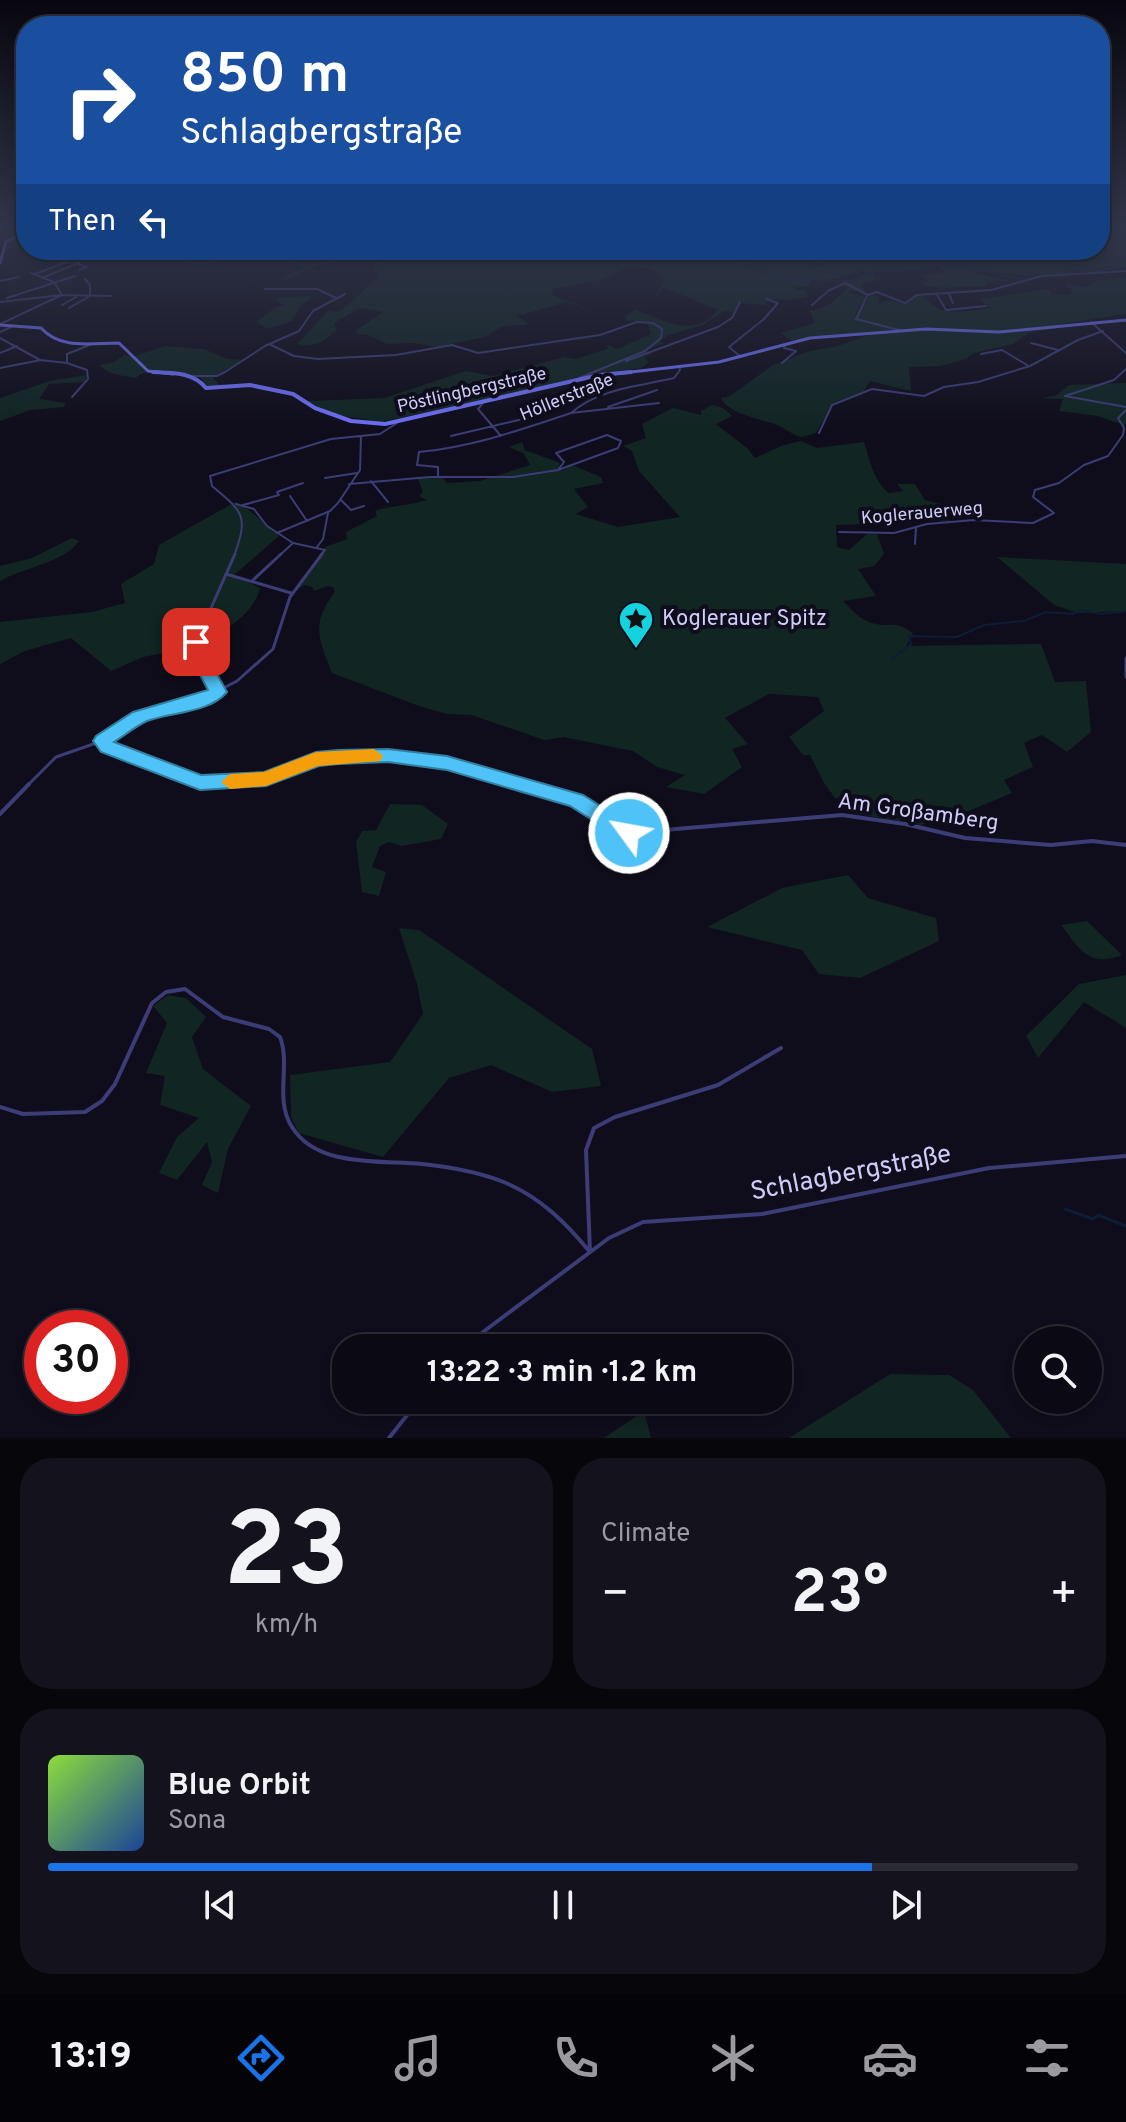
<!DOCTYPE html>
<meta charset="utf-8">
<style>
:root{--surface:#0b0a14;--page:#14131d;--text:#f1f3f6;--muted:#9a9aa0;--line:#2b2b34;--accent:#1a73e8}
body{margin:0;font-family:Overpass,sans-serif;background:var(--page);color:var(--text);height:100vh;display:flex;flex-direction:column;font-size:30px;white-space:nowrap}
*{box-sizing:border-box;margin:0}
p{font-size:26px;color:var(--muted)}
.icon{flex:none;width:44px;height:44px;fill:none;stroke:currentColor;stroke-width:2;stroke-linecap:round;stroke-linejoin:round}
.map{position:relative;height:1438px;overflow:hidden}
.side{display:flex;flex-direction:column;gap:20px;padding:20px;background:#06060b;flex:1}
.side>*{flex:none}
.banner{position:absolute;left:16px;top:16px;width:1094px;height:244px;border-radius:32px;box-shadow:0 4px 12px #0003,0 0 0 2px var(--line);background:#1a4fa0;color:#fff;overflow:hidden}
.controls{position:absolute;left:1014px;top:1326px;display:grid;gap:16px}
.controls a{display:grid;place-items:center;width:88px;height:88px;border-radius:50%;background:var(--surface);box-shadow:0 4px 12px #0003,0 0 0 2px var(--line);font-size:40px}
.speed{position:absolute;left:24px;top:1310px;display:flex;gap:16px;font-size:40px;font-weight:700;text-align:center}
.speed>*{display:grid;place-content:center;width:104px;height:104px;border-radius:50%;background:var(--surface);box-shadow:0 4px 12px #0003,0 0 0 2px var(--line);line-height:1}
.speed .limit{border:12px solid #d22;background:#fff;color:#111}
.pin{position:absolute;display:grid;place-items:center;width:68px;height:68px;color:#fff;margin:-34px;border-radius:16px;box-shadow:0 4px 12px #0006}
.me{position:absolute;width:88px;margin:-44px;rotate:302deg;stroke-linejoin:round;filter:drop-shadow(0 0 6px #0008)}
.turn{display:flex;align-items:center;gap:28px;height:168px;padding:0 32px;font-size:36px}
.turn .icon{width:104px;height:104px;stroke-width:2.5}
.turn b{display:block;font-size:56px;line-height:68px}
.then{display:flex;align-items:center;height:76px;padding:0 32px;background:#0003;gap:16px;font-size:30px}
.big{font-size:60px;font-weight:700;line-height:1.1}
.side .widget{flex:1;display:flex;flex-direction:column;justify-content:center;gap:12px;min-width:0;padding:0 28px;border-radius:32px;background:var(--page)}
.side .dial{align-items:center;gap:0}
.dial b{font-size:104px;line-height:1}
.song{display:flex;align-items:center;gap:24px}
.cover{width:96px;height:96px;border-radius:12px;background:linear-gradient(135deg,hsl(90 70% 55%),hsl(220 70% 35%))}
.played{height:8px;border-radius:4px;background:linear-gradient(90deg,var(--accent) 80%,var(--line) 80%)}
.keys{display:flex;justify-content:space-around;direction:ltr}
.heat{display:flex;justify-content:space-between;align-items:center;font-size:44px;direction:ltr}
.side .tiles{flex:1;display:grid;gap:20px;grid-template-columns:1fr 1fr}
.widget:last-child{grid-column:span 2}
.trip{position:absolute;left:332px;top:1334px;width:460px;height:80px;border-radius:32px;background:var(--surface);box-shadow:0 4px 12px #0003,0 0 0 2px var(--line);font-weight:700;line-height:80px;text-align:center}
.dock{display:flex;height:128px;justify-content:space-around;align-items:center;background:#040408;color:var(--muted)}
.dock .icon{width:56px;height:56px}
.dock .selected{color:var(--accent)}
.dock b{font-size:36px;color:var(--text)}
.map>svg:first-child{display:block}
</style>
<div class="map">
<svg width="1126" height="1438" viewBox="0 0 1126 1438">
<rect width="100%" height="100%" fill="#0f0d1b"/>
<path fill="#112523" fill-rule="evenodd" d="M1100,227H1126V267L1090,273L1073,271V274L1019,275L981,271L975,273L1011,281L987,282L985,287C964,284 944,292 923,284L928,281L922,275L944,272L939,266L920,270L876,272L873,277L881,278L861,284L865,292L859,290L846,292L865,297L855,315L858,321L857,314L871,295L879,296L878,303L891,300L904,304L912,297L922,295C942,318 960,312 989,308L981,299L1048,289L1053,295L1072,294L1071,289L1064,287L1068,284L1087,287L1096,281L1126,277V314L1049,326H1071L1029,333L1013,344L974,353L966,359L940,366L909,367L911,391L870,381L864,391L833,403L816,433L802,437C791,435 783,426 772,423C756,418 728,413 721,398L730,396L773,365L810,351L838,346L872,334L936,330L899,329L791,340L780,333L815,323L810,311C832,307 835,299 849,287L844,286L847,283L838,281L849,282L867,273L861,269L857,270L861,273C850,273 842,278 832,279C824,280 819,277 811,280L807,287L792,286L797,290L805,289L809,296L792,300L764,299L767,305L739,303L736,312L724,311L703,325L669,335L660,341L664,343L647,350L652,354L644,357L649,362L642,368L587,374L565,382L381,422L337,415L307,401L384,398L466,371L493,376L564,357L575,359L608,349L607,344L617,349L651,334L647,322L626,321V316L655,297L664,282L663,277L652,269L630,267L599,280L553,289L552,295L595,311L567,302L517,316L528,323L526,325L503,326L485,337L437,347L414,343L387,344L368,335L357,334L355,331L383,312L360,308L336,322L334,325L337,329C324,342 315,348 297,344L329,310L338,312C356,301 364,286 379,278L374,270L380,258L321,264L285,280H280L302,268C266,246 228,264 187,264L189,261L169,251L764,250L788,254L779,258L824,267L819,260L878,251L888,262H904L891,250H1100ZM663,287L718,310C694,340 664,320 636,310L657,296Z
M309,296L312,298L300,306L292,321L268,329L256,322L277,306H284L275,298Z
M165,346L204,349L228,359L244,360L213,377L221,387L211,388C203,384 204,378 196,376C180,371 147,366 136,378C121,375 111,376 99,365L112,363L125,355L135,356Z
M87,375L84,382L49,384L39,399L66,403L64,407L30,410L0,421V398L50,381Z
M1126,383V426L1098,416L1059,411L1063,399L1042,398L1057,395L1069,385Z
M712,405L723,408L732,416L716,424L747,448L755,458L781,446L801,441L817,448L864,442C870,460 873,481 889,493L903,491L897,484H915L925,500L941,504L938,512L950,521L940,522L927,513L900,523L836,525L837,547L849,550L867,534H877L884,554L874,566L858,569L876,596L843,601C852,610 862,622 876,624C895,628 892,619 913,633L906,646L1041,644L1055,682L1086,681L1091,732L1067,752L1042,735L1024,743L1033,767L1004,780L1012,793L947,820L920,825L902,818L900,821L850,813L846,799L835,798L824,783L810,755H803L789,737L824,711L818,697L769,694L725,718L748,744L732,749L742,767L704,794L666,787L685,775L657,767L633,751L564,737L544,740L472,715L447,714L419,706L332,673C319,639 310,624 335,592L333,587L328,586L314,591L312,587L305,585L295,591L325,547L347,539L346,532L377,516L375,511C392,505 409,506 427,500L419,496L423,492L417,477L443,478L447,483L480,481L530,465L524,454L509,447L522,442L525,450L560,463L558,468L562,471L572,465L601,477L603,483L574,489L588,507L576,514L618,527L680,517L639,471L632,451L623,446L646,438L642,424L673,408L701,415V411Z
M235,502C253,509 263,525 279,536L234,575L260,588C255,611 228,632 205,636L201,646L143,657L111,671L71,638L25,651L0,664V622L92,612L125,603L121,584L154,564L159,545Z
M72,538L79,541C66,562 22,568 0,581V566L32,558Z
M997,557L1126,564V611L1078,613L1054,605Z
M390,804L422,805L448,824L441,839L402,846L389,842L380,846L372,867L386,872L379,896L362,892L356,842L362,831L376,830Z
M848,875L868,898L936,918L939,941L860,978L819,974L802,950L707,927L782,888Z
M1087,921L1122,955C1088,968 1080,949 1061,925Z
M399,928L419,930L592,1049L601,1086L552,1092L491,1065L449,1078L383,1157L299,1133L291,1117L290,1075L390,1062L423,1014L417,984Z
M1126,975V1028L1084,1002L1038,1058L1026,1036L1079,984Z
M168,995L186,998L206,1017L192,1037L203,1069L251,1106L228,1149L218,1193L202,1185L212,1162L207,1142L177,1180L159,1173L177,1137L199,1118L160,1105L165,1076L146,1073L167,1023L153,1006Z
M890,1374L949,1375L973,1390L1011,1438H789Z
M644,1411L651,1438H604Z"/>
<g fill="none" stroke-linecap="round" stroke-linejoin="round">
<path stroke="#0c1d35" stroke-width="2" d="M446,250C498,262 548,264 600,250
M713,250L771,276L835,281
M1036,277L1044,274L1064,276L1071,270L1085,272L1126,266
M839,281H853L876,271H903L941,265L962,266L1026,280
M892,659L911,644L909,636L957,637L984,625L1024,621L1046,612L1072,614L1081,610L1101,614L1126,611"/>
<path stroke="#0c1d35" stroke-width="3" d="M1065,1209L1093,1219L1098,1215L1126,1226"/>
<path stroke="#3c3c76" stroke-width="2" d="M78,264L87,267L79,270
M35,274L69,261L79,263L44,277
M0,281L19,277
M265,289H317L336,298
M936,293L946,310L986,306
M949,294L953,303
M868,295L877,292L905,303L917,295L991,290L1042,276L1126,271
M867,296L856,319L903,331
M7,298L75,276
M0,302L62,295L111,296
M62,305L76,297
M812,305L828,291L845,283L868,295
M69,308L90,296V285L85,279
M1091,322L1126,353
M0,324L62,295L54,282L31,273
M0,332L11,327
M0,338L40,360L67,363L87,370L88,379L72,397
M1031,343L1058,350
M269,344L294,356L318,359L396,355L452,345L478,353L600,335L637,322L653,323L662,329L661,338L645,351L579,378
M0,353L17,346
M981,354L1002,350L1027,365
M741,357L729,347L764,319L778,303L766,299
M626,361L718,327L732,318L740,302
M67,363V354L92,344
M782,363L796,351L784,348L785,345
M0,368L41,360
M1126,369L1114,380L1065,396L1126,407
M193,376H217L225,372L265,346L299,331L313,311L345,294
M483,403L478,409L501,436
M608,407L657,390
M571,413L659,403
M819,433L832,405L872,389L924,396L944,387L978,382L1030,366L1078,340L1103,331
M607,435L621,441L618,448L558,470L564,462L556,453Z
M1123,435L1124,428L1118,418L1126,410
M451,436L523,419
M438,477V467L417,465L419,452C472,447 520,430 571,413C598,389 640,386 674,378L680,370L679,366
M325,478L357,473
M371,481L388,502
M349,484L430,477H513L558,470
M290,496L307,521
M341,500L351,510L364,506
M236,504L254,509L267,526L293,543L325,550L320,556
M243,505L279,495L277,492L303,483
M839,532L894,533L927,524L974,520L1033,523L1054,513L1033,497L1035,490L1059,483L1084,465L1108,456L1123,435
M277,533L330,511L338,503L360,470L361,436
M915,544L916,528
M317,547L323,539L328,513
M234,556C249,515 243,512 212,486L210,476L331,439L380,434L397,423
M279,556L293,543"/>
<path stroke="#3c3c76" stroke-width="3" d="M226,574L291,593
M252,581L281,554
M1126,658V677
M218,692L198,656L196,642L235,554
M102,741L116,752L200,783L266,779L316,759L388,756L447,763L526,786
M27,786L56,757L102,741L139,717L199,701L237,681L273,649L290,597L322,554"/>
<path stroke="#3c3c76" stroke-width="4" d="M519,784L576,801L617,829L629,833L842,815L905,824L965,838L1051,845L1092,841L1126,845
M0,814L29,784
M0,1107L23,1114L85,1112L102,1101L115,1084L152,1003L166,992L185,989L223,1017L269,1029L280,1037C291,1066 274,1099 292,1127C317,1168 381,1160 422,1164C450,1167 480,1172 506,1183C541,1198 566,1223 590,1252
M590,1252L586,1150L594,1128L615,1117L718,1085L781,1048
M468,1348L483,1332L609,1238L643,1222L762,1214L989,1168L1126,1156
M389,1438L419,1400"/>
<path stroke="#6c6ef2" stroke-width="3" d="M0,263L6,242L26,230
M0,325L41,328C61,350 91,343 119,343L148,371L173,374
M613,374L719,362L810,338L926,329L999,332L1126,320"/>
<path stroke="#6c6ef2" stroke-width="4" d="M153,372C173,373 193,372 206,388L250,385L293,394L315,408L351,421L385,424L599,375L631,372"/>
</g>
<linearGradient id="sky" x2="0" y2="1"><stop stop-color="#08070f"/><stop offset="0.53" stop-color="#31354a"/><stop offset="1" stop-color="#31354a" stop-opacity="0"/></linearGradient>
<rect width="1126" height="429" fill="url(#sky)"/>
<path fill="#4fc3f7" stroke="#337fa1" stroke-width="2" d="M196,637L204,642L207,656L227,692C210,713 171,712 147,721C136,726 125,735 114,742L201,775L264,772L316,752L338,750L388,749L447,756L583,795L636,828L639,833L636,839H622L570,806L447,770L388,762L338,764L319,766L266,786L200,790L101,752L93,741L96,736L133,712L208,690L190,656L188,642Z"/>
<path fill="#f59e0b" d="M374,749L383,756L380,761L318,766L266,786L230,789L221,782L230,774L264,772L316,752Z"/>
<defs>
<g id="sight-pin" transform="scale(1.8)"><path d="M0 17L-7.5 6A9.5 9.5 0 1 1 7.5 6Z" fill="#14d2de" stroke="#0f0d1b"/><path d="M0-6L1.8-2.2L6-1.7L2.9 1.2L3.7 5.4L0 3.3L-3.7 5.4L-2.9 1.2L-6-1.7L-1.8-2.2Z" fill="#111"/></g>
</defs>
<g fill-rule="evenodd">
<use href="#sight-pin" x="636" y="619"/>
</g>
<g text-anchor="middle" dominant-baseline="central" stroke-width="8" stroke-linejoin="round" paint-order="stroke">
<g font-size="18" fill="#cfccfa" stroke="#0f0d1b">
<text transform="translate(472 391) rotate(-13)">Pöstlingbergstraße</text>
<text transform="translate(567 398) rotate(-22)">Höllerstraße</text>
<text transform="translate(922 514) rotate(-5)">Koglerauerweg</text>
</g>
<g font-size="22" fill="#cfccfa" stroke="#0f0d1b" text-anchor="start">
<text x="662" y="619">Koglerauer Spitz</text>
</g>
<g font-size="22" fill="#cfccfa" stroke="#0f0d1b">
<text transform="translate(918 813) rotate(8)">Am Großamberg</text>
</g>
<g font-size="26" fill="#cfccfa" stroke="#0f0d1b">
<text transform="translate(851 1174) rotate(-11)">Schlagbergstraße</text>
</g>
</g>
</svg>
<div class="controls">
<a><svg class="icon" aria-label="search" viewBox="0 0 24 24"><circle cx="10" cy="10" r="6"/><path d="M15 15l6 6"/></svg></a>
</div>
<div class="speed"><div class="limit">30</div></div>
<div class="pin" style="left:196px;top:642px;background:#d93025"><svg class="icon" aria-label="arrive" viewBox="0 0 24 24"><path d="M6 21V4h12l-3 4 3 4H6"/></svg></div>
<svg class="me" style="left:629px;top:833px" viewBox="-20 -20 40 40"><circle r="17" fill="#4fc3f7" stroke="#fff" stroke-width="3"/><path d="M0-11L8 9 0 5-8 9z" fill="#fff"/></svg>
<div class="trip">13:22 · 3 min · 1.2 km</div>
<div class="banner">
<div class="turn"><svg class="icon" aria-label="right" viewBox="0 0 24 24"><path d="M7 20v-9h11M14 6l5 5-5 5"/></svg><div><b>850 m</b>Schlagbergstraße</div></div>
<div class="then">Then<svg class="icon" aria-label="left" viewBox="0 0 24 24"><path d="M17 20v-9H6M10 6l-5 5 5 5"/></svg></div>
</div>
</div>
<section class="side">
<div class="tiles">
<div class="widget dial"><b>23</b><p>km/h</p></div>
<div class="widget"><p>Climate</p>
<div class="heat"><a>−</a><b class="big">23°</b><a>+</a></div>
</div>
<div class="widget">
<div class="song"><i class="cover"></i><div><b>Blue Orbit</b><p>Sona</p></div></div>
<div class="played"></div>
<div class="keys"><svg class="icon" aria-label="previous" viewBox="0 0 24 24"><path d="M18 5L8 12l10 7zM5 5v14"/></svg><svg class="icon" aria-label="pause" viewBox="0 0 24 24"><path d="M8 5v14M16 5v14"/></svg><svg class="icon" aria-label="next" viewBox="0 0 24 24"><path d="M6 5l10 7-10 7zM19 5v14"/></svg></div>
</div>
</div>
</section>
<nav class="dock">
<b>13:19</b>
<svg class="icon selected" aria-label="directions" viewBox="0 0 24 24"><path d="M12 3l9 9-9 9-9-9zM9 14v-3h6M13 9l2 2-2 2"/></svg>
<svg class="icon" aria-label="music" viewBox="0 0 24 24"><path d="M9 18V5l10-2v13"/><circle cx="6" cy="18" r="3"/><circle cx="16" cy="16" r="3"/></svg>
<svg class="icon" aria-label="phone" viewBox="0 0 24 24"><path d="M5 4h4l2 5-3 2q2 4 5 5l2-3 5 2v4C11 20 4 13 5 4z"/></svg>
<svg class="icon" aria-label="climate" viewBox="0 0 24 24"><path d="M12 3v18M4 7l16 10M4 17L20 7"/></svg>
<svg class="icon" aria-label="car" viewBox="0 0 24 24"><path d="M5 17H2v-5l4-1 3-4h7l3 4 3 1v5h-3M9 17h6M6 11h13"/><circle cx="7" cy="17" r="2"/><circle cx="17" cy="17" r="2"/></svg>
<svg class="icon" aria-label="filters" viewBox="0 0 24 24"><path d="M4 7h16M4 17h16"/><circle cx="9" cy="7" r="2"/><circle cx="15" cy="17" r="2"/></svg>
</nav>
